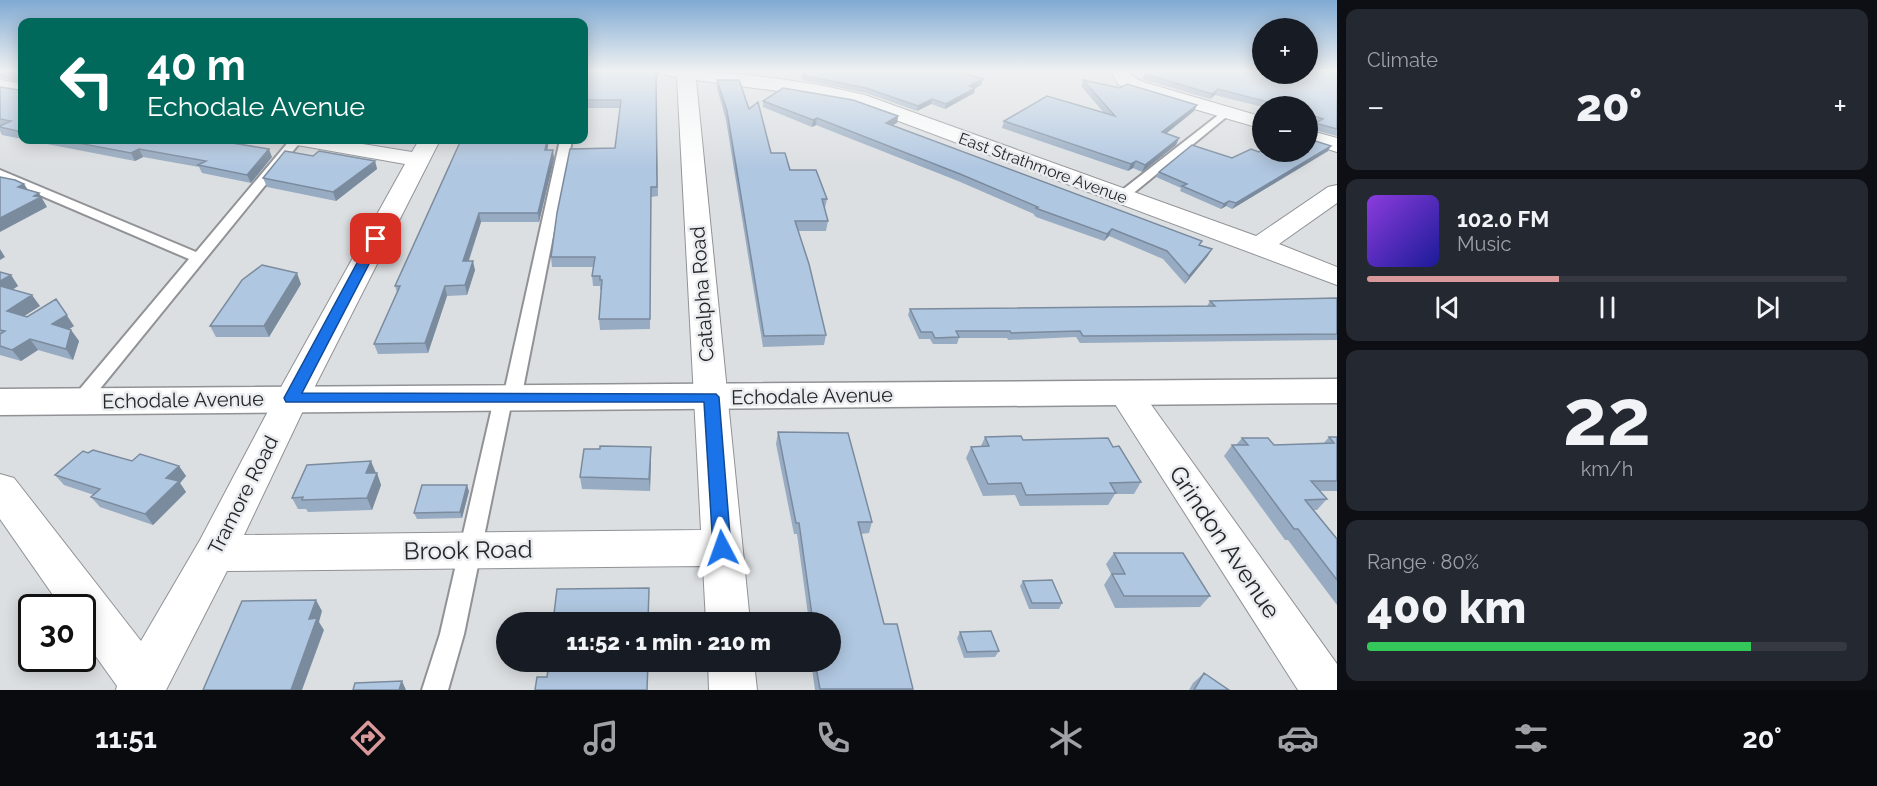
<!DOCTYPE html>
<meta charset="utf-8">
<style>
:root{--surface:#171b24;--page:#242831;--text:#f1f3f6;--muted:#9ea1a6;--line:#363941;--accent:#d9999b}
body{margin:0;font-family:Raleway,sans-serif;background:var(--page);color:var(--text);height:100vh;display:flex;flex-direction:column;font-size:22px;white-space:nowrap}
*{box-sizing:border-box;margin:0}
p{font-size:20px;color:var(--muted)}
.icon{flex:none;width:33px;height:33px;fill:none;stroke:currentColor;stroke-width:2;stroke-linecap:round;stroke-linejoin:round}
.map{position:relative;flex:1;overflow:hidden}
.details{display:flex;flex-direction:column;gap:9px;padding:9px;background:#0d0f14;width:540px}
.details>*{flex:none}
.banner{position:absolute;left:18px;top:18px;width:570px;height:126px;border-radius:12px;box-shadow:0 3px 15px #0003;background:#00695c;color:#fff;overflow:hidden}
.fabs{position:absolute;left:1252px;top:18px;display:grid;gap:12px}
.fabs a{display:grid;place-items:center;width:66px;height:66px;border-radius:50%;background:var(--surface);box-shadow:0 3px 15px #0003;font-size:30px}
.speed{position:absolute;left:18px;top:594px;display:flex;gap:12px;font-size:30px;font-weight:700;text-align:center}
.speed>*{display:grid;place-content:center;width:78px;height:78px;border-radius:50%;background:var(--surface);box-shadow:0 3px 15px #0003;line-height:1}
.speed .limit{border:3px solid #111;border-radius:9px;background:#fff;color:#111}
.pin{position:absolute;display:grid;place-items:center;width:51px;height:51px;color:#fff;margin:-26px;border-radius:12px;box-shadow:0 3px 9px #0006}
.me{position:absolute;width:66px;margin:-33px;rotate:356deg;stroke-linejoin:round;filter:drop-shadow(0 0 4px #0008)}
.turn{display:flex;align-items:center;gap:21px;height:126px;padding:0 30px;font-size:27px}
.turn .icon{width:78px;height:78px;stroke-width:2.5}
.turn b{display:block;font-size:42px;line-height:51px}
.big{font-size:45px;font-weight:800;line-height:1.1}
.details .widget{flex:1;display:flex;flex-direction:column;justify-content:center;gap:9px;min-width:0;padding:0 21px;border-radius:12px;background:var(--page)}
.details .dial{align-items:center;gap:0}
.dial b{font-size:78px;line-height:1}
.song{display:flex;align-items:center;gap:18px}
.cover{width:72px;height:72px;border-radius:9px;background:linear-gradient(135deg,hsl(270 70% 55%),hsl(240 70% 35%))}
.played{height:6px;border-radius:3px;background:linear-gradient(90deg,var(--accent) 40%,var(--line) 40%)}
.keys{display:flex;justify-content:space-around;direction:ltr}
.heat{display:flex;justify-content:space-between;align-items:center;font-size:33px;direction:ltr}
.charge{height:9px;border-radius:4px;background:linear-gradient(90deg,#34c759 80%,var(--line) 0)}
.trip{position:absolute;left:496px;top:612px;width:345px;height:60px;border-radius:30px;background:var(--surface);box-shadow:0 3px 15px #0003;font-weight:800;line-height:60px;text-align:center}
.tabs{display:flex;height:96px;justify-content:space-around;align-items:center;background:#090b0e;color:var(--muted)}
.tabs .icon{width:42px;height:42px}
.tabs .selected{color:var(--accent)}
.tabs b{font-size:27px;color:var(--text)}
main{display:flex;flex:1;min-height:0}
.map>svg:first-child{display:block}
</style>
<main>
<div class="map">
<svg width="1337" height="690" viewBox="0 0 1337 690">
<rect width="100%" height="100%" fill="#dcdfe2"/>
<g fill="none" stroke-linecap="round" stroke-linejoin="round">
<g stroke="#909295" stroke-width="4">
<path id="service" d="M1226,109L1231,112L1230,114L1125,200H1117L1115,197L1117,194Z
M290,140H302L86,406L80,407L74,406L71,401L74,396L189,259L0,178V170L196,252Z
M560,140H572L521,399L518,403L511,405L464,634L448,690H422L440,634L494,399L497,395L504,393Z"/>
</g>
<g stroke="#909295" stroke-width="2">
<path id="minor" d="M663,71C731,71 799,79 865,95L1256,236L1328,187L1337,185V203L1279,244L1337,267V285L853,104L815,96L696,80L750,622H706L703,566L227,571L166,690H116L117,686L82,637V608H62L0,519V474L14,478L141,641L200,540L275,398L405,164L303,146L295,145L293,140H338L412,152L419,140H440L309,398L244,535L701,530L677,77L666,75Z
M1111,71H1129L1132,76L1143,82L1263,117V129L1129,90L1118,84Z
M0,80L22,84V96L0,92Z
M1308,130L1337,138V152L1308,143Z
M1125,381L1137,385L1337,664V690H1298L1108,393L1113,385Z
M708,662H754L757,690H709Z"/>
</g>
<g stroke="#909295" stroke-width="3">
<path id="secondary" d="M1337,379V403L0,415V389Z"/>
</g>
<use href="#service" fill="#fff" fill-rule="evenodd"/>
<use href="#minor" fill="#fff" fill-rule="evenodd"/>
<use href="#secondary" fill="#fff" fill-rule="evenodd"/>
</g>
<path fill="#97abc2" d="M0,71H22V139L2,135L0,131V87L19,90V82L1,78L0,76Z
M584,71H660L656,79L658,196L651,197L650,329L600,330L599,319L601,290H600V286H593L592,276L594,267H552L551,257L615,148L620,108H584Z
M1337,71V136L1311,129L1316,123L1308,120V106L1263,107L1215,95L1210,99L1142,79L1145,74Z
M802,75L983,79L981,85L975,88L974,93L945,109L931,104L917,111L866,93L802,80Z
M717,80L749,109L771,153L790,170L827,199L825,208H824L828,221L826,231H798L826,335L824,345L763,347L726,120L717,88Z
M1083,80L1197,105L1194,111L1166,134L1179,138L1176,145L1142,172L1133,168L1128,171L1002,128L1004,121L1104,113L1081,86Z
M763,101L898,116L897,123L892,125L1202,241L1200,245L1212,249L1207,257L1185,284L1163,259L1109,236L1104,241L1036,217L1034,215V214L958,181L816,125L812,127L763,107Z
M1309,139L1328,151L1232,209L1226,206L1221,209L1180,191L1181,188L1156,177L1159,172L1232,158Z
M26,140H214L272,157L251,183L202,173L199,167L143,157L135,161Z
M548,150H553L554,159L539,222H481L469,261L475,270L467,295L447,296L428,353L378,354L374,344L397,292L395,286Z
M313,156L375,161L377,169L336,201L267,187L263,178Z
M0,272L11,275L18,286L12,290L40,306L24,316L74,326L69,329L71,330L79,341L73,360L38,350L21,361L0,355Z
M301,284L269,337H216L210,326Z
M1337,298V340L1080,343L1076,337L1008,340L1007,338H959L957,344H933L930,339H919L908,315L910,309L1207,306L1210,301Z
M778,432L872,522L869,533L861,534L884,624L913,689V690H815L811,662H831V622H809L797,534H794L776,444Z
M985,437L1113,447L1141,482L1134,494H1115L1108,505L1020,506L1015,495L983,496L966,458L971,447L981,446Z
M1329,437H1337V491H1320L1327,499L1317,510H1314L1337,539V605L1288,540H1285L1224,456L1232,445H1236L1242,438L1274,445L1323,444Z
M88,453L132,461L179,466L186,476L180,483L186,492L153,525L100,507L91,497L94,495L64,485L55,475Z
M651,459L650,491L582,489L580,477Z
M377,473L381,485L372,510L308,512L306,509H298L292,498Z
M469,491L462,518L417,519L414,513Z
M1114,553L1210,596L1200,607L1115,608L1104,585L1111,574L1106,564Z
M1023,581L1062,603L1059,609H1029L1020,586Z
M960,632L999,651L995,657L964,658L957,638Z
M1204,673L1229,690H1189L1193,683Z"/>
<path fill="#7b8b9e" d="M656,71H660L656,79Z
M983,79L981,85L968,92L969,86Z
M975,88L974,93L945,109L946,104Z
M1218,89L1215,95L1210,99L1212,94Z
M932,99L931,104L917,111L918,106Z
M1197,105L1194,111L1159,139L1162,132Z
M898,116L897,123L885,129L886,123Z
M817,118L816,125L812,127L813,120Z
M1179,138L1176,145L1142,172L1145,165Z
M547,140H549L546,159L545,150Z
M1331,146L1328,151L1232,209L1236,203Z
M139,149L143,157L135,161L131,153Z
M269,149L272,157L251,183L247,175Z
M553,150L554,159L539,222L538,213Z
M375,161L377,169L336,201L333,192Z
M1136,161L1133,168L1128,171L1131,164Z
M24,184L31,194L18,187Z
M39,193L47,207L0,232V218Z
M1229,201L1226,206L1221,209L1224,204Z
M479,213L481,222L465,271L463,261Z
M1112,229L1109,236L1104,241L1107,234Z
M0,249L5,257L0,260Z
M1212,249L1207,257L1185,284L1189,276Z
M473,261L475,270L467,295L465,285Z
M297,273L301,284L269,337L264,326Z
M11,275L18,286L2,296L0,293V281Z
M445,286L447,296L428,353L425,343Z
M32,295L40,306L15,322L7,311Z
M56,299L74,326L60,335L52,324Z
M71,330L79,341L73,360L66,349Z
M30,339L38,350L21,361L12,350Z
M651,447V459L650,491L649,479Z
M371,461L376,473H366Z
M179,466L186,476L180,483L186,492L153,525L145,514L166,478Z
M377,473L381,485L372,510L367,498Z
M467,485L469,491L462,518L460,512Z
M316,600L322,611L319,622L324,630L302,690H291L309,619Z
M402,681L406,690H399Z"/>
<path fill="#b0c7e1" stroke="#7b8b9e" stroke-width="1.5" d="M0,71H22V132L0,127V126L11,121L0,119V87L19,90V75Z
M584,71H656L657,187H651L650,319H599L602,280H600V276H592L595,257H551L557,213L570,149L615,148L621,100H584Z
M808,71H957L983,79L969,86L975,88L946,104L932,99L918,106L866,88L802,75Z
M1149,71H1263V74H1308V71H1337V129L1315,123L1323,119L1308,114V106H1284L1218,89L1212,94L1145,74Z
M717,80H739L749,109L758,102L771,153H785L790,170H816L827,199H822L828,221H795L809,264L826,335L764,336L727,111Z
M1083,80L1120,88L1127,84L1197,105L1162,132L1179,138L1145,165L1136,161L1131,164L1004,121L1047,96L1115,116Z
M783,88L853,100L898,116L886,123L1202,241L1199,245L1212,249L1189,276L1167,251L1112,229L1107,234L1038,209L1036,208L1038,207L960,174L817,118L813,120L763,101Z
M1308,127H1309V139L1331,146L1236,203L1229,201L1224,204L1182,186L1187,184L1159,172L1192,145L1232,158L1251,149L1259,152L1263,150V152H1308Z
M62,140H214L269,149L247,175L198,165L206,161L139,149L131,153Z
M461,140H547L545,150H553L538,213H479L463,261H473L465,285L445,286L425,343L374,344L400,286H395Z
M285,151L313,156L319,151L375,161L333,192L263,178Z
M0,177L15,180L24,184L18,187L39,193L34,196L41,197L0,218Z
M262,265L297,273L264,326H210L242,280Z
M0,272L11,275L0,281Z
M0,286L32,295L7,311L27,317L56,299L67,315L52,324L71,330L66,349L30,339L12,350L0,346V334L5,331L0,330Z
M1337,298V334L1083,336L1080,331L1011,333L1010,331H956L959,337L935,338L932,332H921L910,309L1215,306L1210,301Z
M778,432L848,433L872,522H858L884,624H897L913,689H820L815,662H831V622H813L799,523H796Z
M1021,436L1023,440L1108,438L1113,447L1119,446L1141,482L1110,483L1116,493L1026,495L1021,483L988,484L971,447L989,446L985,437Z
M1329,437H1337V481H1311L1327,499L1305,500L1337,539V580L1298,529H1294L1232,445H1248L1242,438H1268L1274,445L1334,443Z
M600,446L651,447L649,479L580,477L584,449H600Z
M93,450L132,461L140,454L179,466L166,478L179,481L145,514L91,497L100,489L55,475L83,451L88,453Z
M371,461L366,473H377L367,498L302,500L303,497L292,498L307,465Z
M422,485H467L460,512L414,513Z
M1114,553H1183L1210,596H1124L1112,574H1125Z
M1052,580L1062,603H1032L1023,581Z
M649,588L648,622H553L557,589Z
M316,600L309,619L317,618L291,690H203L242,601Z
M991,631L999,651L967,652L960,632Z
M549,662H648L647,690H535L537,677H547Z
M1204,673L1229,690H1194Z
M402,681L399,690H353L355,683Z"/>
<linearGradient id="sky" x2="0" y2="1"><stop stop-color="#80aad3"/><stop offset="0.42" stop-color="#eff1f2"/><stop offset="1" stop-color="#eff1f2" stop-opacity="0"/></linearGradient>
<rect width="1337" height="168" fill="url(#sky)"/>
<path fill="#1a73e8" stroke="#114b97" stroke-width="1.5" d="M376,236L382,239L302,393L716,394L719,397L731,548L728,554L722,556L715,554L713,548L704,402H286L284,398L370,239Z"/>
<g text-anchor="middle" dominant-baseline="central" stroke-width="5" stroke-linejoin="round" paint-order="stroke">
<g font-size="16" fill="#252627" stroke="#eaecef">
<text transform="translate(1043 168) rotate(20)">East Strathmore Avenue</text>
</g>
<g font-size="20" fill="#252627" stroke="#eaecef">
<text transform="translate(702 294) rotate(-94)">Catalpha Road</text>
<text transform="translate(812 396) rotate(-1)">Echodale Avenue</text>
<text transform="translate(183 400) rotate(-1)">Echodale Avenue</text>
<text transform="translate(243 495) rotate(-63)">Tramore Road</text>
</g>
<g font-size="24" fill="#252627" stroke="#eaecef">
<text transform="translate(1225 542) rotate(56)">Grindon Avenue</text>
<text transform="translate(468 550) rotate(-1)">Brook Road</text>
</g>
</g>
</svg>
<div class="fabs">
<a>+</a>
<a>−</a>
</div>
<div class="speed"><div class="limit">30</div></div>
<div class="pin" style="left:376px;top:239px;background:#d93025"><svg class="icon" aria-label="arrive" viewBox="0 0 24 24"><path d="M6 21V4h12l-3 4 3 4H6"/></svg></div>
<svg class="me" style="left:722px;top:548px" viewBox="-20 -20 40 40"><path d="M0-17L14 15 0 8-14 15z" fill="#1a73e8" stroke="#fff" stroke-width="4"/></svg>
<div class="trip">11:52 · 1 min · 210 m</div>
<div class="banner">
<div class="turn"><svg class="icon" aria-label="left" viewBox="0 0 24 24"><path d="M17 20v-9H6M10 6l-5 5 5 5"/></svg><div><b>40 m</b>Echodale Avenue</div></div>
</div>
</div>
<section class="details">
<div class="widget"><p>Climate</p>
<div class="heat"><a>−</a><b class="big">20°</b><a>+</a></div>
</div>
<div class="widget">
<div class="song"><i class="cover"></i><div><b>102.0 FM</b><p>Music</p></div></div>
<div class="played"></div>
<div class="keys"><svg class="icon" aria-label="previous" viewBox="0 0 24 24"><path d="M18 5L8 12l10 7zM5 5v14"/></svg><svg class="icon" aria-label="pause" viewBox="0 0 24 24"><path d="M8 5v14M16 5v14"/></svg><svg class="icon" aria-label="next" viewBox="0 0 24 24"><path d="M6 5l10 7-10 7zM19 5v14"/></svg></div>
</div>
<div class="widget dial"><b>22</b><p>km/h</p></div>
<div class="widget"><p>Range · 80%</p><b class="big">400 km</b><div class="charge"></div></div>
</section>
</main>
<nav class="tabs">
<b>11:51</b>
<svg class="icon selected" aria-label="directions" viewBox="0 0 24 24"><path d="M12 3l9 9-9 9-9-9zM9 14v-3h6M13 9l2 2-2 2"/></svg>
<svg class="icon" aria-label="music" viewBox="0 0 24 24"><path d="M9 18V5l10-2v13"/><circle cx="6" cy="18" r="3"/><circle cx="16" cy="16" r="3"/></svg>
<svg class="icon" aria-label="phone" viewBox="0 0 24 24"><path d="M5 4h4l2 5-3 2q2 4 5 5l2-3 5 2v4C11 20 4 13 5 4z"/></svg>
<svg class="icon" aria-label="climate" viewBox="0 0 24 24"><path d="M12 3v18M4 7l16 10M4 17L20 7"/></svg>
<svg class="icon" aria-label="car" viewBox="0 0 24 24"><path d="M5 17H2v-5l4-1 3-4h7l3 4 3 1v5h-3M9 17h6M6 11h13"/><circle cx="7" cy="17" r="2"/><circle cx="17" cy="17" r="2"/></svg>
<svg class="icon" aria-label="filters" viewBox="0 0 24 24"><path d="M4 7h16M4 17h16"/><circle cx="9" cy="7" r="2"/><circle cx="15" cy="17" r="2"/></svg>
<b>20°</b>
</nav>
